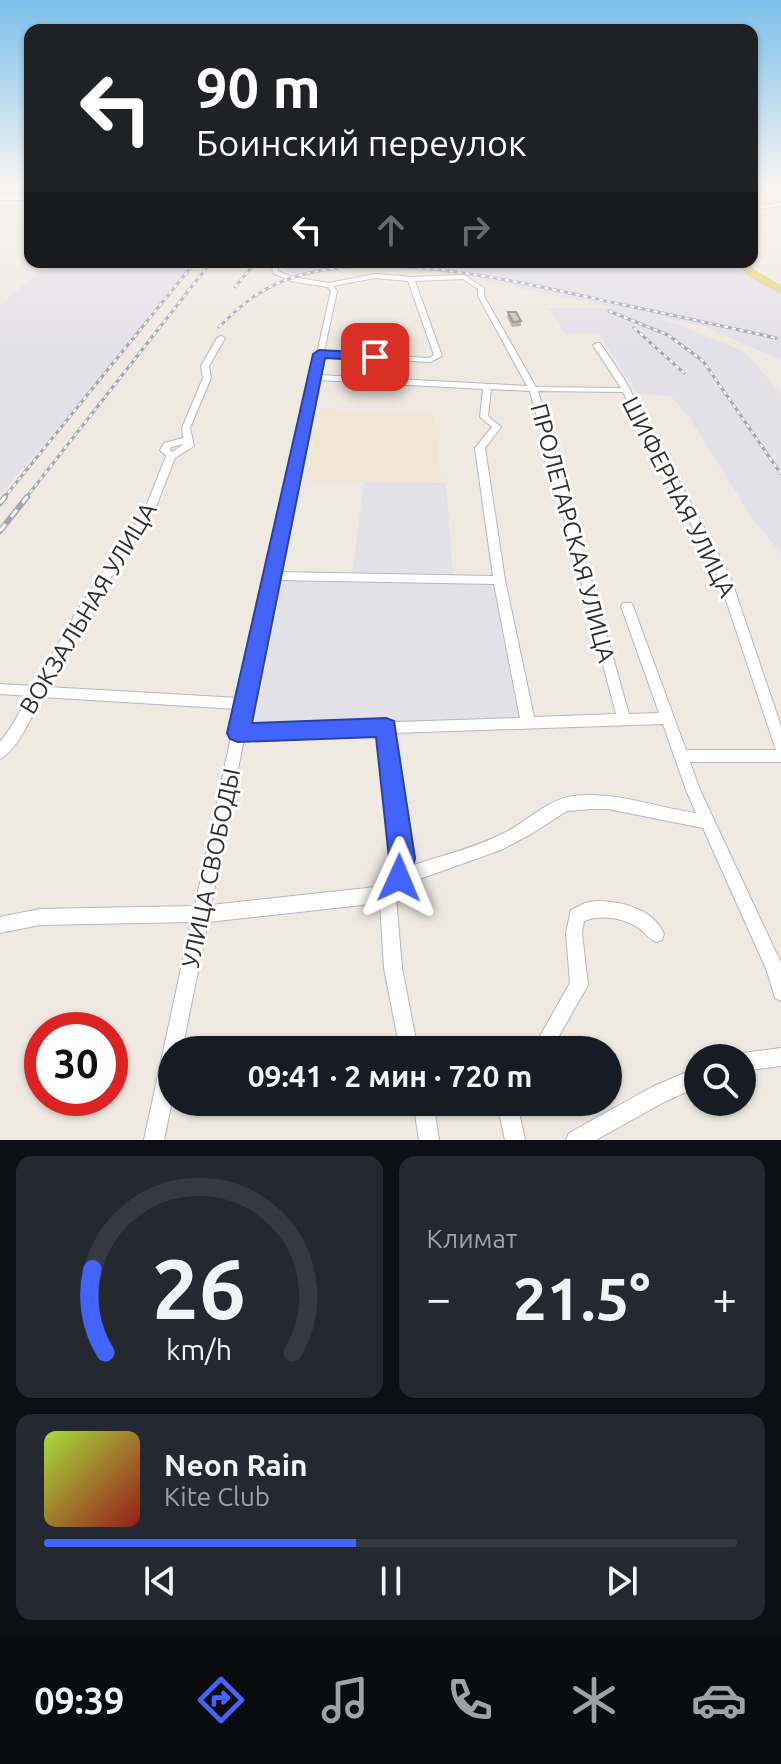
<!DOCTYPE html>
<html lang="ru">
<meta charset="utf-8">
<style>
:root{--surface:#171b24;--page:#242831;--text:#f1f3f6;--muted:#9ea1a6;--line:#363941;--accent:#4264fb}
body{margin:0;font-family:Ubuntu,sans-serif;background:var(--page);color:var(--text);height:100vh;display:flex;flex-direction:column;font-size:30px;white-space:nowrap}
*{box-sizing:border-box;margin:0}
p{font-size:26px;color:var(--muted)}
.icon{flex:none;width:44px;height:44px;fill:none;stroke:currentColor;stroke-width:2;stroke-linecap:round;stroke-linejoin:round}
.map{position:relative;height:1140px;overflow:hidden}
.drawer{display:flex;flex-direction:column;gap:16px;padding:16px;background:#0d0f14;flex:1}
.drawer>*{flex:none}
.hud{position:absolute;left:24px;top:24px;width:734px;height:244px;border-radius:16px;box-shadow:0 2px 6px #0004;background:#202124;color:#fff;overflow:hidden}
.fabs{position:absolute;left:684px;top:1044px;display:grid;gap:16px}
.fabs a{display:grid;place-items:center;width:72px;height:72px;border-radius:50%;background:var(--surface);box-shadow:0 2px 6px #0004;font-size:40px}
.speed{position:absolute;left:24px;top:1012px;display:flex;gap:16px;font-size:40px;font-weight:700;text-align:center}
.speed>*{display:grid;place-content:center;width:104px;height:104px;border-radius:50%;background:var(--surface);box-shadow:0 2px 6px #0004;line-height:1}
.speed .limit{border:12px solid #d22;background:#fff;color:#111}
.pin{position:absolute;display:grid;place-items:center;width:68px;height:68px;color:#fff;margin:-34px;border-radius:16px;box-shadow:0 4px 12px #0006}
.me{position:absolute;width:88px;margin:-44px;rotate:1deg;stroke-linejoin:round;filter:drop-shadow(0 0 6px #0008)}
.turn{display:flex;align-items:center;gap:28px;height:168px;padding:0 40px;font-size:36px}
.turn .icon{width:104px;height:104px;stroke-width:2.5}
.turn b{display:block;font-size:56px;line-height:68px}
.lanes{display:flex;align-items:center;height:76px;padding:0 40px;background:#0003;justify-content:center;gap:40px;direction:ltr}
.lanes .off{opacity:.35}
.big{font-size:60px;font-weight:700;line-height:1.1}
.drawer .widget{flex:1;display:flex;flex-direction:column;justify-content:center;gap:12px;min-width:0;padding:0 28px;border-radius:16px;background:var(--page)}
.drawer .dial{align-items:center;gap:0}
.dial svg{height:208px;overflow:visible;fill:none;stroke:var(--line);stroke-width:7;stroke-linecap:round;text-anchor:middle}
.dial text{fill:var(--text);stroke:none}
.song{display:flex;align-items:center;gap:24px}
.cover{width:96px;height:96px;border-radius:12px;background:linear-gradient(135deg,hsl(80 70% 55%),hsl(0 70% 35%))}
.played{height:8px;border-radius:4px;background:linear-gradient(90deg,var(--accent) 45%,var(--line) 45%)}
.keys{display:flex;justify-content:space-around;direction:ltr}
.heat{display:flex;justify-content:space-between;align-items:center;font-size:44px;direction:ltr}
.drawer .tiles{flex:1;display:grid;gap:16px;grid-template-columns:1fr 1fr}
.widget:last-child{grid-column:span 2}
.trip{position:absolute;left:158px;top:1036px;width:464px;height:80px;border-radius:40px;background:var(--surface);box-shadow:0 2px 6px #0004;font-weight:700;line-height:80px;text-align:center}
.tab-bar{display:flex;height:128px;justify-content:space-around;align-items:center;background:#090b0e;color:var(--muted)}
.tab-bar .icon{width:56px;height:56px}
.tab-bar .on{color:var(--accent)}
.tab-bar b{font-size:36px;color:var(--text)}
.map>svg:first-child{display:block}
</style>
<div class="map">
<svg width="781" height="1140" viewBox="0 0 781 1140">
<rect width="100%" height="100%" fill="#efe9e1"/>
<path fill="#e3e1e8" d="M50,262H199L0,495V305Z
M286,262H742L749,273L781,293V360L703,326L659,317L745,352L781,394V553L752,518L690,418L671,396L637,394L599,333L566,334L547,308H618L437,272L347,268L293,275L283,270Z
M364,482L446,483L453,575L352,574Z
M283,579L496,584L520,718L254,727Z"/>
<path fill="#f0e6d1" d="M319,411L434,415L441,482L307,481Z"/>
<g fill="none" stroke-linecap="round" stroke-linejoin="round">
<g stroke="#b4b7c1" stroke-width="2">
<path id="minor" d="M0,196H30V200H0Z
M781,202V206L758,209L752,217L754,207Z
M272,262H278V271L292,277L329,283L375,274L411,277L464,275L484,288V296L536,387L621,388L593,345L597,343H600L623,377L730,576L781,726V762H690L700,790L781,963V1001L775,998L767,971L703,828L608,809H591L567,811L531,834L501,850L405,884L402,893L396,897L402,968L418,1050H400L384,968L380,903L208,922L182,1050H172V1101L164,1140H144L191,922L40,925L0,933V917L40,909L195,906L237,709L42,697C32,715 18,750 0,759V742L11,727L29,696L0,694V684L34,686L77,611L145,509L166,456L160,450L164,443L183,438L182,428L203,378L201,366L217,338L221,336L225,338L209,366L211,378L190,428L194,446L175,458L155,509L86,616L47,687L239,698L331,291L327,287L291,281L273,273ZM375,278L408,281L434,355L429,358L324,352L337,291L333,286ZM463,279L478,289V296L527,386L319,375L323,356L430,362L442,356L415,281ZM318,380L483,389L480,417L492,427L475,448L493,576L277,572ZM491,389L530,391L537,418L545,427L543,438L616,714L534,717L505,580L485,448L501,427L488,416ZM538,391L623,392L718,576L776,750H686L633,606L631,603H623L621,606L659,713L629,714L551,438L553,427L545,417ZM184,444L172,452L170,450L171,447ZM276,580L494,584L520,718L247,727ZM663,724L686,790L696,813C655,807 615,791 573,796C546,800 526,823 502,834C472,849 439,856 408,867L410,858L394,733ZM380,734L394,858L389,883L385,886L211,905L244,739Z
M596,901C621,901 654,909 664,934L662,940L656,942C649,939 647,935 641,930C626,918 602,914 584,921L582,933L588,985L551,1050H532L570,983L566,933L571,910L585,903Z
M781,1048V1066L742,1071V1058H734L735,1055L742,1053Z
M698,1067V1087L666,1101L596,1140H566L569,1133L652,1087Z
M413,1102H433L439,1140H419Z
M501,1102H521L519,1112L525,1140H505L499,1112Z"/>
</g>
<g stroke="#c9c9c9" stroke-width="2">
<path id="major" d="M739,262H747L753,270L781,287V293L747,274Z"/>
</g>
<use href="#minor" fill="#fff" fill-rule="evenodd"/>
<use href="#major" fill="#f2d163" fill-rule="evenodd"/>
<g stroke="#a3a6b8" stroke-width="3">
<path id="rail-far1" d="M235,287L256,262
M609,311L668,335L703,361L781,474
M219,327C243,303 261,288 294,277C386,248 522,283 615,303C668,314 722,326 776,338
M634,328L684,373
M3,499L195,262
M25,499L211,262"/>
</g>
<g stroke="#a3a6b8" stroke-width="6">
<path id="rail" d="M0,503L5,497
M0,531L27,497"/>
</g>
<use href="#rail-far1" stroke="#fff" stroke-width="2" stroke-dasharray="4" stroke-linecap="butt"/>
<use href="#rail" stroke="#fff" stroke-width="3" stroke-dasharray="9" stroke-linecap="butt"/>
</g>
<path fill="#afaba4" d="M508,312L521,321V326L512,327L507,317Z"/>
<path fill="#cbc7bf" stroke="#8e8b86" stroke-width="2" d="M508,312H516L521,321L513,322Z"/>
<linearGradient id="sky" x2="0" y2="1"><stop stop-color="#7abfeb"/><stop offset="0.54" stop-color="#f8f5f2"/><stop offset="1" stop-color="#f8f5f2" stop-opacity="0"/></linearGradient>
<rect width="781" height="344" fill="url(#sky)"/>
<path fill="#4264fb" stroke="#2b41a3" stroke-width="2" d="M319,350L375,353L381,357L375,361L325,358L252,723L386,718L394,721L415,858L409,887L399,891L390,887L386,878L389,858L376,737L238,742L230,739L227,733L313,354Z"/>
<g text-anchor="middle" dominant-baseline="central" stroke-width="6" stroke-linejoin="round" paint-order="stroke">
<g font-size="24" fill="#2e2e2e" stroke="#fff">
<text transform="translate(679 497) rotate(63)">ШИФЕРНАЯ УЛИЦА</text>
<text transform="translate(573 533) rotate(75)">ПРОЛЕТАРСКАЯ УЛИЦА</text>
<text transform="translate(88 608) rotate(-59)">ВОКЗАЛЬНАЯ УЛИЦА</text>
<text transform="translate(211 868) rotate(-78)">УЛИЦА СВОБОДЫ</text>
</g>
</g>
</svg>
<div class="fabs">
<a><svg class="icon" aria-label="search" viewBox="0 0 24 24"><circle cx="10" cy="10" r="6"/><path d="M15 15l6 6"/></svg></a>
</div>
<div class="speed"><div class="limit">30</div></div>
<div class="pin" style="left:375px;top:357px;background:#d93025"><svg class="icon" aria-label="arrive" viewBox="0 0 24 24"><path d="M6 21V4h12l-3 4 3 4H6"/></svg></div>
<svg class="me" style="left:399px;top:878px" viewBox="-20 -20 40 40"><path d="M0-17L14 15 0 8-14 15z" fill="#4264fb" stroke="#fff" stroke-width="4"/></svg>
<div class="trip">09:41 · 2 мин · 720 m</div>
<div class="hud">
<div class="turn"><svg class="icon" aria-label="left" viewBox="0 0 24 24"><path d="M17 20v-9H6M10 6l-5 5 5 5"/></svg><div><b>90 m</b>Боинский переулок</div></div>
<div class="lanes"><svg class="icon" aria-label="left" viewBox="0 0 24 24"><path d="M17 20v-9H6M10 6l-5 5 5 5"/></svg><svg class="icon off" aria-label="ahead" viewBox="0 0 24 24"><path d="M12 20V5M6 11l6-6 6 6"/></svg><svg class="icon off" aria-label="right" viewBox="0 0 24 24"><path d="M7 20v-9h11M14 6l5 5-5 5"/></svg></div>
</div>
</div>
<section class="drawer">
<div class="tiles">
<div class="widget dial"><svg viewBox="0 0 100 80">
<path d="M14 69A42 42 0 1 1 86 69"/>
<path d="M14 69A42 42 0 0 1 9 37" stroke="#4264fb"/>
<text x="50" y="56" font-size="32" font-weight="700">26</text>
<text x="50" y="72" font-size="11">km/h</text>
</svg></div>
<div class="widget"><p>Климат</p>
<div class="heat"><a>−</a><b class="big">21.5°</b><a>+</a></div>
</div>
<div class="widget">
<div class="song"><i class="cover"></i><div><b>Neon Rain</b><p>Kite Club</p></div></div>
<div class="played"></div>
<div class="keys"><svg class="icon" aria-label="previous" viewBox="0 0 24 24"><path d="M18 5L8 12l10 7zM5 5v14"/></svg><svg class="icon" aria-label="pause" viewBox="0 0 24 24"><path d="M8 5v14M16 5v14"/></svg><svg class="icon" aria-label="next" viewBox="0 0 24 24"><path d="M6 5l10 7-10 7zM19 5v14"/></svg></div>
</div>
</div>
</section>
<nav class="tab-bar">
<b>09:39</b>
<svg class="icon on" aria-label="directions" viewBox="0 0 24 24"><path d="M12 3l9 9-9 9-9-9zM9 14v-3h6M13 9l2 2-2 2"/></svg>
<svg class="icon" aria-label="music" viewBox="0 0 24 24"><path d="M9 18V5l10-2v13"/><circle cx="6" cy="18" r="3"/><circle cx="16" cy="16" r="3"/></svg>
<svg class="icon" aria-label="phone" viewBox="0 0 24 24"><path d="M5 4h4l2 5-3 2q2 4 5 5l2-3 5 2v4C11 20 4 13 5 4z"/></svg>
<svg class="icon" aria-label="climate" viewBox="0 0 24 24"><path d="M12 3v18M4 7l16 10M4 17L20 7"/></svg>
<svg class="icon" aria-label="car" viewBox="0 0 24 24"><path d="M5 17H2v-5l4-1 3-4h7l3 4 3 1v5h-3M9 17h6M6 11h13"/><circle cx="7" cy="17" r="2"/><circle cx="17" cy="17" r="2"/></svg>
</nav>
